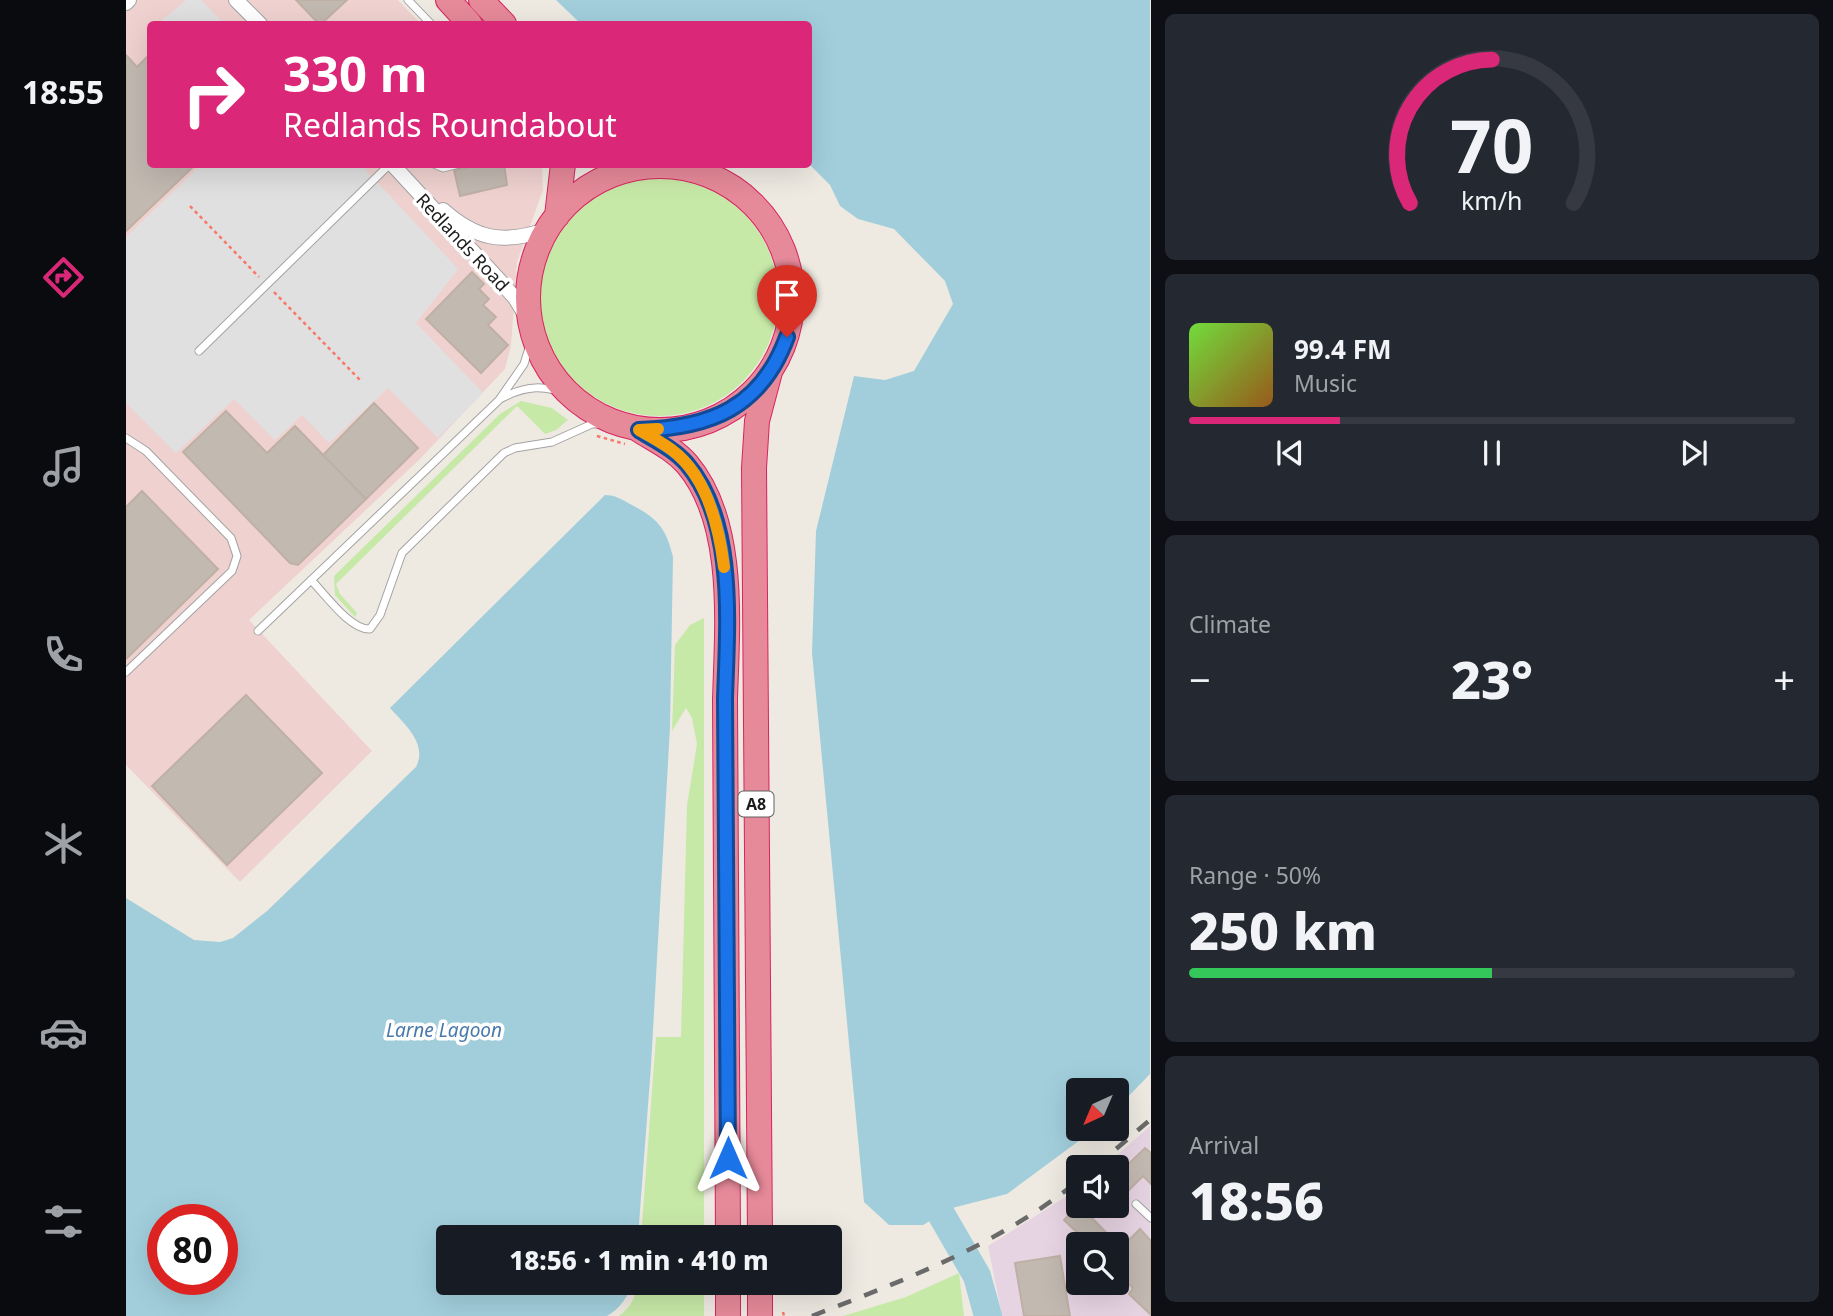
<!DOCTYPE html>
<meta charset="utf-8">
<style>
:root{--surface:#171b24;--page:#242831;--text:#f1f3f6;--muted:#9ea1a6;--line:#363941;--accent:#db2777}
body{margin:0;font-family:"Noto Sans",sans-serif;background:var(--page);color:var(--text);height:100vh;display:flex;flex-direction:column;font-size:26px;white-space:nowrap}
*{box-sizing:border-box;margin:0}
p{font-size:23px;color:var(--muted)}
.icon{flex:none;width:38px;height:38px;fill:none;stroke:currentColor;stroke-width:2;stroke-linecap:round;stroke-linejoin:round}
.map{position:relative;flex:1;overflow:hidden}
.drawer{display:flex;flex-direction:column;gap:14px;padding:14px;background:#0d0f14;width:682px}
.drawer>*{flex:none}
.banner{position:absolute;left:21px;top:21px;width:665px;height:147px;border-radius:7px;box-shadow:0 7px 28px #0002;background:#db2777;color:#fff;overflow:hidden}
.needle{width:46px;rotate:224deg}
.controls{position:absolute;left:940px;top:1078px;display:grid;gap:14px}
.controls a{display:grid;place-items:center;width:63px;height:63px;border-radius:7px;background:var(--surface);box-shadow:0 7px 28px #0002;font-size:35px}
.speed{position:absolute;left:21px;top:1204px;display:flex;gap:14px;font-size:35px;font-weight:700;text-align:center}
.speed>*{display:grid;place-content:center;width:91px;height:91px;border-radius:50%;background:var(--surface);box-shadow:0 7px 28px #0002;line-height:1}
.speed .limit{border:10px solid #d22;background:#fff;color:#111}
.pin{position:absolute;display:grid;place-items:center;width:60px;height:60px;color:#fff;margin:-72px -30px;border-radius:50% 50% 50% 0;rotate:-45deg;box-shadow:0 0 7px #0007}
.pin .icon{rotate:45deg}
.me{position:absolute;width:77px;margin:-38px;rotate:0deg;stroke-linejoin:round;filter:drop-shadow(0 0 5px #0008)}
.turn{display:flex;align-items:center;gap:24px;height:147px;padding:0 21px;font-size:32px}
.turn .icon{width:91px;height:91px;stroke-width:2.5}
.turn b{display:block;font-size:49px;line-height:60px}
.big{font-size:52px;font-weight:800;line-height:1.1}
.drawer .card{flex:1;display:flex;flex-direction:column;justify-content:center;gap:10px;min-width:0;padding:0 24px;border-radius:10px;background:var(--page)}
.drawer .dial{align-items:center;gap:0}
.dial svg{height:182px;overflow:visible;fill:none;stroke:var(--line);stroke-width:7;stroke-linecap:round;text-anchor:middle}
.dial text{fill:var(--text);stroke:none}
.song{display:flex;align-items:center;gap:21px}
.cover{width:84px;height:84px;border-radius:10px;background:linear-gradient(135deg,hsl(100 70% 55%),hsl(30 70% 35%))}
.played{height:7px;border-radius:4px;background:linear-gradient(90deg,var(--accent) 25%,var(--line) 25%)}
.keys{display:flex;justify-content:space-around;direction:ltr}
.heat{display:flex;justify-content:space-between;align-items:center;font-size:38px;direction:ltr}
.charge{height:10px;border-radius:5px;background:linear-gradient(90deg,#34c759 50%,var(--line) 0)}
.trip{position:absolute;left:310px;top:1225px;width:406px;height:70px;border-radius:7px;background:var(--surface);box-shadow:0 7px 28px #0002;font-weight:800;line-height:70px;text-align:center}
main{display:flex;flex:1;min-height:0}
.menu{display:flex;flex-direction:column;width:126px;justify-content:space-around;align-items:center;background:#090b0e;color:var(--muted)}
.menu .icon{width:49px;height:49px}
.menu .active{color:var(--accent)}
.menu b{font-size:32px;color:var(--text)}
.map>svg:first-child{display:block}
</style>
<main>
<nav class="menu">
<b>18:55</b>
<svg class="icon active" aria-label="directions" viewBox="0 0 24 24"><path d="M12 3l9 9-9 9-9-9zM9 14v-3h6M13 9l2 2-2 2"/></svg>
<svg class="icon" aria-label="music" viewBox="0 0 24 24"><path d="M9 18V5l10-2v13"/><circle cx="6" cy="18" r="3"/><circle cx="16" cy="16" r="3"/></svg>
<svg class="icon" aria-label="phone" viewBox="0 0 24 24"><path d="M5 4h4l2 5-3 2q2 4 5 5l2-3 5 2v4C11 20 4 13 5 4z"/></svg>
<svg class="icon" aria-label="climate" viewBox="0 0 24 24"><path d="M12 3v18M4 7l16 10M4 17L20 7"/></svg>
<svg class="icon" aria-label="car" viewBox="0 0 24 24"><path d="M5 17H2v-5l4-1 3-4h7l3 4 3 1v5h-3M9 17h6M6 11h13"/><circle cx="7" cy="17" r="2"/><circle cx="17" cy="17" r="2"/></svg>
<svg class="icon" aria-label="filters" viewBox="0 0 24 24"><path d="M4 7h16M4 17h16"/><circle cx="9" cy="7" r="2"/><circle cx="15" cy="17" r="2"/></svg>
</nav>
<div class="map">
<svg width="1025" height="1316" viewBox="0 0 1025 1316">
<rect width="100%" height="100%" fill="#eeeae2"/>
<path fill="#efd2d0" d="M0,0H272L295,24H24V164L416,165L417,190L391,262L385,346L379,369L294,459L123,620L246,751L114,882L0,765Z"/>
<path fill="#e7d4e3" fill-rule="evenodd" d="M1024,1126V1316H876L862,1246L952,1189V1206H990V1167H978ZM952,1244H990V1283H952Z"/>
<path fill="#c7e9a7" d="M414 297a119 119 0 1 1 238 0a119 119 0 1 1-238 0Z
M395,401L426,408L442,420L430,430L419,434L391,406L210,584L214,594L231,613L229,617L209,595L208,576L374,414Z
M578,618V1237H515L530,1037H555L561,805L571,744L566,718L560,708L546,731L549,645L564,625Z
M833,1273L838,1316H717L780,1297Z
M511,1283H578V1316H493C505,1307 510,1297 511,1283Z"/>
<path fill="#e0e0e0" d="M60,0H75L98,24H32Z
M75,165H235L332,269L290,323L357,393L312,438L262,388L203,443L176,415L149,440L108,399L50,453L0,403V237Z"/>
<path fill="#a2cedc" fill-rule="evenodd" d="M430,0H1024V1074L991,1108L990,1090H952V1129H969L881,1194L826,1208L797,1225H763L738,1202L686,653L690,531L728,376L759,380L788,371L827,304L819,281L768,229L732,219L714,206L704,185L683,164L682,24H455Z
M479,495C489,495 497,500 506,505C532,519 540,528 547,557L544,727L525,1066L512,1237H322V1283H507C502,1296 494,1309 481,1316H0V898L68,940L94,942L107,938L141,911L290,767C302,743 278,724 264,708ZM37,1220H96V1279H37Z"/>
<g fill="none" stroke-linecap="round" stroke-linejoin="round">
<path stroke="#a2cedc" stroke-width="28" d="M815,1214L851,1276L862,1316"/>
</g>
<path fill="#c2b9b1" stroke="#bfb0a4" stroke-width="2" d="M170,0H221L195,24H193Z
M24,54V164H70L0,231V55L11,67Z
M343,164H378L381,185L334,196L328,170L343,167Z
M346,272L358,284L353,289L363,299L357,305L370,317L362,325L382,345L355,373L300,319Z
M248,403L292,448L240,499L197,455Z
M100,411L141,453L169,426L240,499L172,565L164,563L57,452Z
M16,491L92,569L0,659V507Z
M120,695L196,773L101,865L26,786Z
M1019,1148L1025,1153V1184L1017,1176L994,1199L990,1196V1176Z
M952,1205L979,1206L966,1218L995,1248L1014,1229L1025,1241V1315L1003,1294L1007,1288L990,1272V1244H963L938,1220Z
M934,1256L944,1316H898L889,1263Z"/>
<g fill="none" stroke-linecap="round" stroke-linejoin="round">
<g stroke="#a3a3a3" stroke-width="9">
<path id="lane" d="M282,0L305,24
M308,164L317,168L333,164
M73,351L264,164
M376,398C401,385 418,385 445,395
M0,438L20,451L105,538L111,556L106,571L0,672
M185,580C199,594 224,630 244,629L254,615L276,553L378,453L389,448L426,442L466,424H490
M132,631L373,400L398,364L407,335
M1010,1204L1025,1218"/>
</g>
<g stroke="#a3a3a3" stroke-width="16">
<path id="street" d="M110,0L134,24
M0,3L3,0
M266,164L374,281L389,298L404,323
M317,210C351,240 377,244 420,230"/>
</g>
<g stroke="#d72460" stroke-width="26">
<path id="highway" d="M322,0L344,24
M355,0L378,24
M402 298a132 132 0 1 1 264 0a132 132 0 1 1-264 0Z
M431,216L437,164
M513,430C529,440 548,449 561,464C611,523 601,627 599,700L602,1237
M634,1237L628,468L631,421L644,372
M602,1283V1316
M634,1283V1316"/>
</g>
<path stroke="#f97767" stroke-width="2.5" stroke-dasharray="3.5 3.5" stroke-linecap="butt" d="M64,206L133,277
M148,292L236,382
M471,436L499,444
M657,1312L658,1316"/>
<use href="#lane" stroke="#fff" stroke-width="7"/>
<use href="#street" stroke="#fff" stroke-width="14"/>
<use href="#highway" stroke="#e68999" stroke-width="24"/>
<path stroke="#6a6a6a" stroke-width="4.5" stroke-dasharray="14 14" stroke-linecap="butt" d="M969,1167L1025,1119
M686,1316C779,1280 874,1244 952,1181"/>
</g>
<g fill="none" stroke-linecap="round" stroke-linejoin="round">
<g stroke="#114b97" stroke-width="18">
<path id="route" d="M602,1158L599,699C601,627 611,523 561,464C548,449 529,440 513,430C584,428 635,408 661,337"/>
</g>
<use href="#route" stroke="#1a73e8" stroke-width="12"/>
<path stroke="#f59e0b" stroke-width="12" d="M532,429L513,430C524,436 535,442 546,450C581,476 593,526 598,567"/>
</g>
<g text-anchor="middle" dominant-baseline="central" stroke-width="7" stroke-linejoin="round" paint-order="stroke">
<rect fill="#fff" stroke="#606060" stroke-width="2" x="612.5" y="791.5" width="35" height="25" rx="5"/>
<g font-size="16" font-weight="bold" fill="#1c1c1c">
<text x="630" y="804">A8</text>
</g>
<g font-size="18" fill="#1c1c1c" stroke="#fff">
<text transform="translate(337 242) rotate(47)">Redlands Road</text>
</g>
<g font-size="19" font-style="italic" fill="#4979ab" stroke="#fff">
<text x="318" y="1030">Larne Lagoon</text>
</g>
</g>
</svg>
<div class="controls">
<a><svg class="needle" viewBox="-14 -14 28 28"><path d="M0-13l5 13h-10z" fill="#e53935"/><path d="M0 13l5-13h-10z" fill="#9ea1a6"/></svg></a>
<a><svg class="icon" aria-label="sound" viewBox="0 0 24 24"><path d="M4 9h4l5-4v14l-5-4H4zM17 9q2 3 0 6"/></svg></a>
<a><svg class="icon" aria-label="search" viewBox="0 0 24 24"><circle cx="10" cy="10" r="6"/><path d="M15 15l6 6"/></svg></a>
</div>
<div class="speed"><div class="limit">80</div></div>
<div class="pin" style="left:661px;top:337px;background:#d93025"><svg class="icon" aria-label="arrive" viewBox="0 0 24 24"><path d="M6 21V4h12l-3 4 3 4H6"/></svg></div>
<svg class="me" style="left:602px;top:1158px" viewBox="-20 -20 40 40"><path d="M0-17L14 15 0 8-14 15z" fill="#1a73e8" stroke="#fff" stroke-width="4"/></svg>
<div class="trip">18:56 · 1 min · 410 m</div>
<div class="banner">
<div class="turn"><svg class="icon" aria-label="right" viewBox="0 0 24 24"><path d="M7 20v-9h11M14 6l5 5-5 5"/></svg><div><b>330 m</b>Redlands Roundabout</div></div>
</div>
</div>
<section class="drawer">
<div class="card dial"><svg viewBox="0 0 100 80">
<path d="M14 69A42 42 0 1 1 86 69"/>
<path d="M14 69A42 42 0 0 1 50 6" stroke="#db2777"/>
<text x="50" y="56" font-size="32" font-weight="700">70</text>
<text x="50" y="72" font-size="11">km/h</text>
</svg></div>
<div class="card">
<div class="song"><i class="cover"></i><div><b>99.4 FM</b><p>Music</p></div></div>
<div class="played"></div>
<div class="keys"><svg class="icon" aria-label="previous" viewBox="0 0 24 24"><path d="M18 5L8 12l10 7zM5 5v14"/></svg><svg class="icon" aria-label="pause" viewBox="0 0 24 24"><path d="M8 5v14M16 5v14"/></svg><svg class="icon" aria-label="next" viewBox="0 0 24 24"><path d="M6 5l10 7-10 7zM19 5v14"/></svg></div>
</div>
<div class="card"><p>Climate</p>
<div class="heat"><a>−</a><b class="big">23°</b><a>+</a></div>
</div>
<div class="card"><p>Range · 50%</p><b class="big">250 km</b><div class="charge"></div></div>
<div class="card"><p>Arrival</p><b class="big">18:56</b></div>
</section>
</main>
